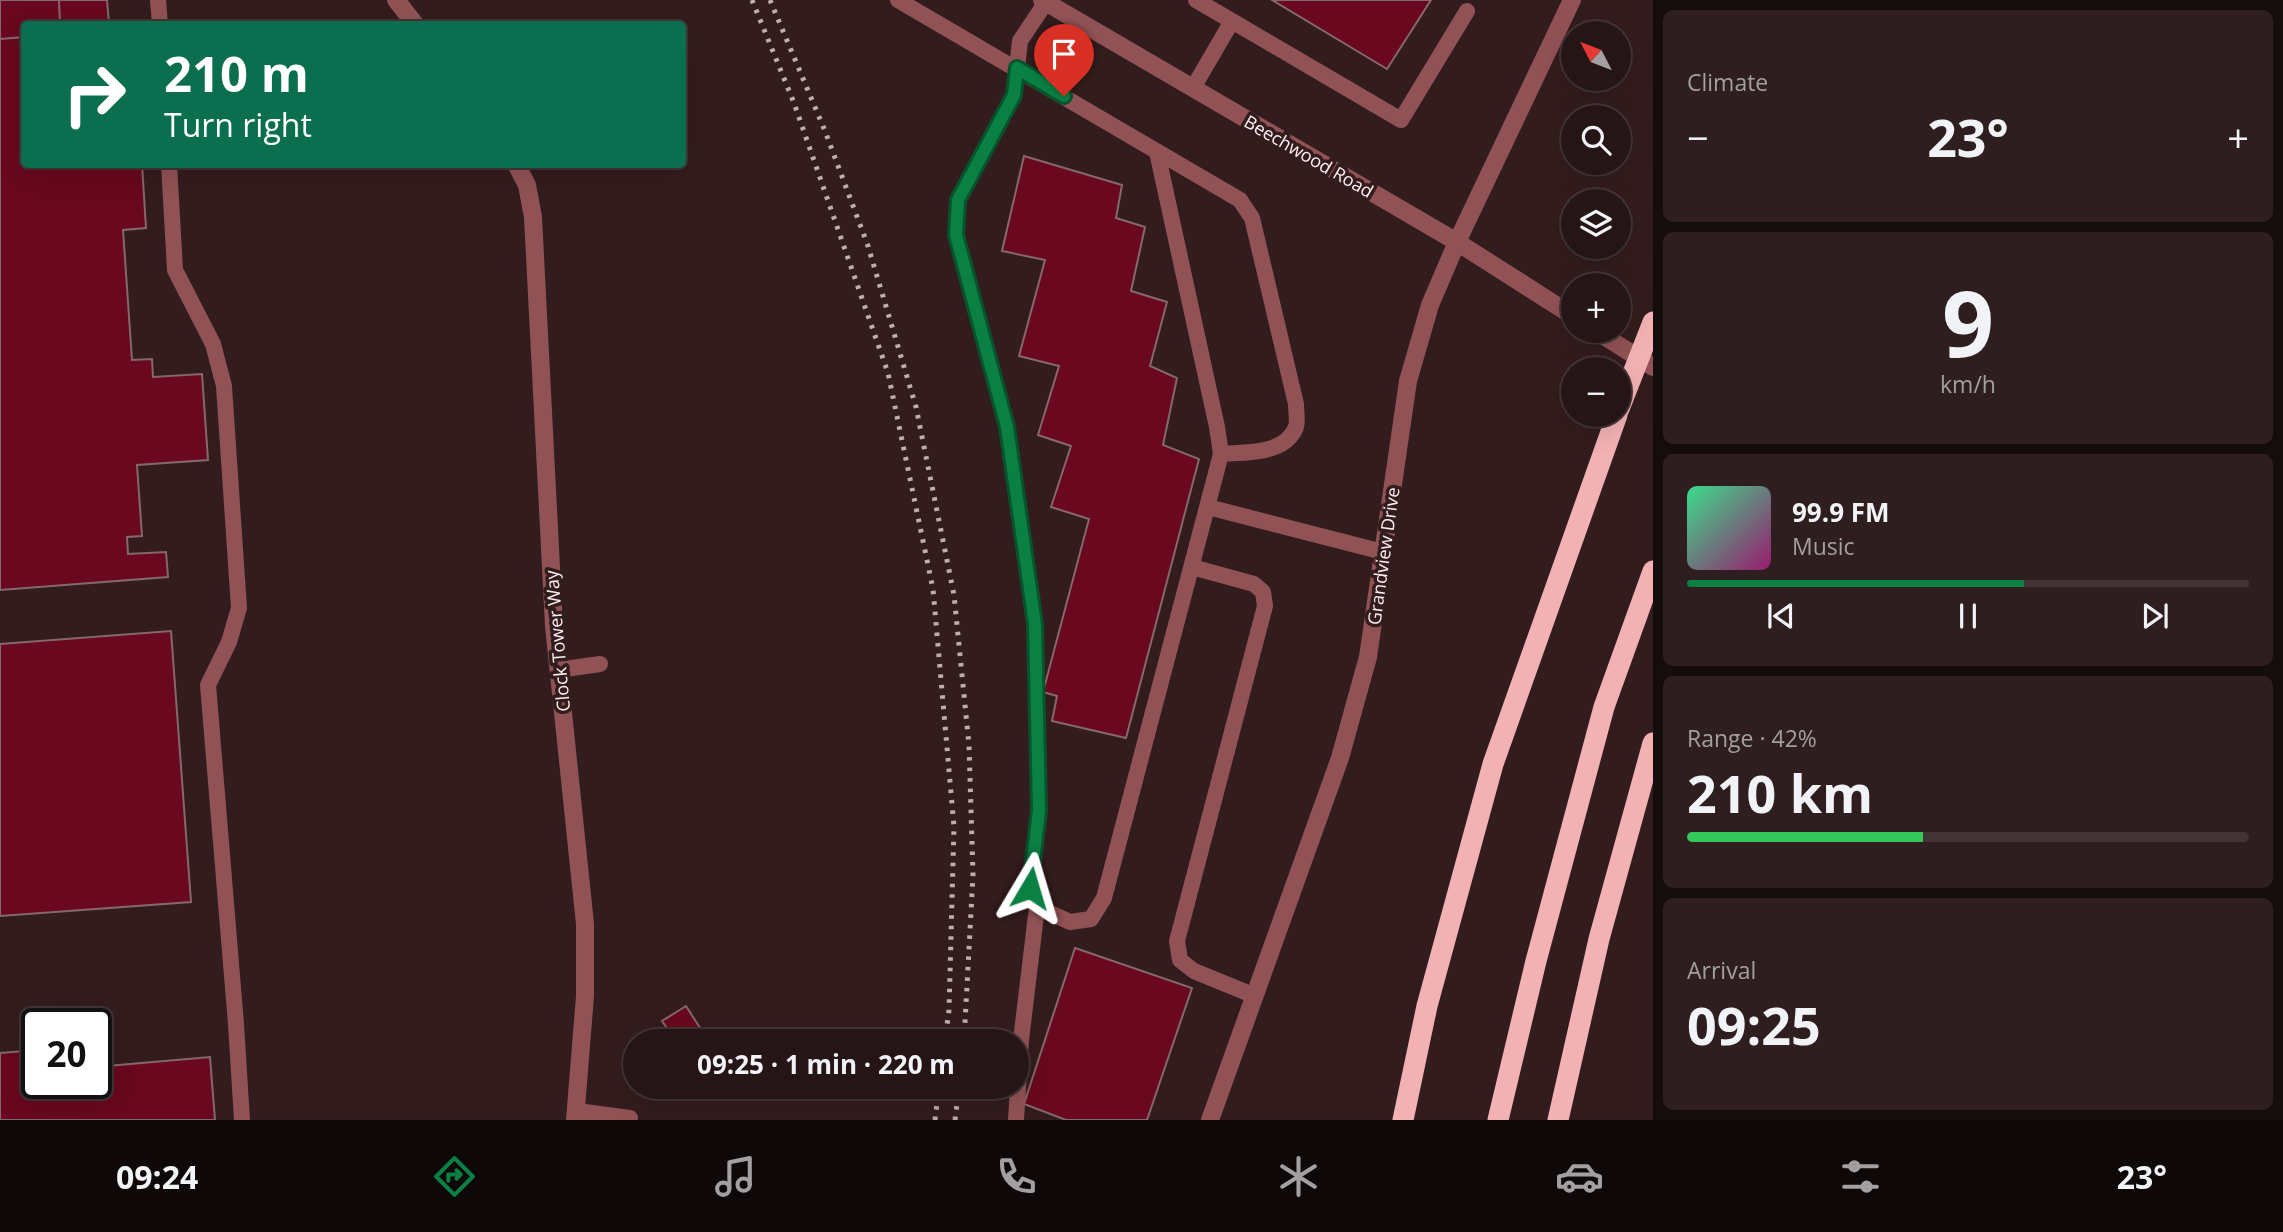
<!DOCTYPE html>
<meta charset="utf-8">
<style>
:root{--surface:#261516;--page:#2e1e1f;--text:#f1f3f6;--muted:#a49fa1;--line:#423435;--accent:#0b8043}
body{margin:0;font-family:"Open Sans",sans-serif;background:var(--page);color:var(--text);height:100vh;display:flex;flex-direction:column;font-size:26px;white-space:nowrap}
*{box-sizing:border-box;margin:0}
p{font-size:23px;color:var(--muted)}
.icon{flex:none;width:38px;height:38px;fill:none;stroke:currentColor;stroke-width:2;stroke-linecap:round;stroke-linejoin:round}
.map{position:relative;flex:1;overflow:hidden}
.details{display:flex;flex-direction:column;gap:10px;padding:10px;background:#150c0c;width:630px}
.details>*{flex:none}
.banner{position:absolute;left:21px;top:21px;width:665px;height:147px;border-radius:7px;box-shadow:0 7px 28px #0002,0 0 0 2px var(--line);background:#0b6e4f;color:#fff;overflow:hidden}
.needle{width:46px;rotate:312deg}
.tools{position:absolute;left:1561px;top:21px;display:grid;gap:14px}
.tools a{display:grid;place-items:center;width:70px;height:70px;border-radius:50%;background:var(--surface);box-shadow:0 7px 28px #0002,0 0 0 2px var(--line);font-size:35px}
.speed{position:absolute;left:21px;top:1008px;display:flex;gap:14px;font-size:35px;font-weight:700;text-align:center}
.speed>*{display:grid;place-content:center;width:91px;height:91px;border-radius:50%;background:var(--surface);box-shadow:0 7px 28px #0002,0 0 0 2px var(--line);line-height:1}
.speed .limit{border:4px solid #111;border-radius:10px;background:#fff;color:#111}
.pin{position:absolute;display:grid;place-items:center;width:60px;height:60px;color:#fff;margin:-72px -30px;border-radius:50% 50% 50% 0;rotate:-45deg;box-shadow:0 0 7px #0007}
.pin .icon{rotate:45deg}
.me{position:absolute;width:77px;margin:-38px;rotate:7deg;stroke-linejoin:round;filter:drop-shadow(0 0 5px #0008)}
.turn{display:flex;align-items:center;gap:24px;height:147px;padding:0 28px;font-size:32px}
.turn .icon{width:91px;height:91px;stroke-width:2.5}
.turn b{display:block;font-size:49px;line-height:60px}
.big{font-size:52px;font-weight:700;line-height:1.1}
.details .card{flex:1;display:flex;flex-direction:column;justify-content:center;gap:10px;min-width:0;padding:0 24px;border-radius:10px;background:var(--page)}
.details .dial{align-items:center;gap:0}
.dial b{font-size:91px;line-height:1}
.song{display:flex;align-items:center;gap:21px}
.cover{width:84px;height:84px;border-radius:10px;background:linear-gradient(135deg,hsl(150 70% 55%),hsl(320 70% 35%))}
.played{height:7px;border-radius:4px;background:linear-gradient(90deg,var(--accent) 60%,var(--line) 60%)}
.keys{display:flex;justify-content:space-around;direction:ltr}
.heat{display:flex;justify-content:space-between;align-items:center;font-size:38px;direction:ltr}
.charge{height:10px;border-radius:5px;background:linear-gradient(90deg,#34c759 42%,var(--line) 0)}
.trip{position:absolute;left:623px;top:1029px;width:406px;height:70px;border-radius:35px;background:var(--surface);box-shadow:0 7px 28px #0002,0 0 0 2px var(--line);font-weight:700;line-height:70px;text-align:center}
.tabs{display:flex;height:112px;justify-content:space-around;align-items:center;background:#0f0809;color:var(--muted)}
.tabs .icon{width:49px;height:49px}
.tabs .active{color:var(--accent)}
.tabs b{font-size:32px;color:var(--text)}
main{display:flex;flex:1;min-height:0}
.map>svg:first-child{display:block}
</style>
<main>
<div class="map">
<svg width="1653" height="1120" viewBox="0 0 1653 1120">
<rect width="100%" height="100%" fill="#331c1d"/>
<path fill="#69081e" stroke="#856869" stroke-width="2" d="M0,0H59L60,24H24V37L0,39Z
M59,0H107L109,24H60Z
M1272,0H1431L1387,69Z
M24,37V164H142L146,228L123,230L132,360L152,359L153,377L202,374L208,460L137,465L142,536L127,537L128,554L166,552L168,577L0,590V39Z
M1024,156L1122,185L1116,218L1145,227L1131,291L1167,302L1150,366L1177,378L1163,445L1199,459L1126,738L1052,721L1057,696L1043,692L1089,519L1051,507L1071,446L1038,435L1059,366L1019,356L1045,260L1002,251Z
M171,631L191,902L0,916V644Z
M1075,948L1192,988L1147,1120H1066L1024,1104Z
M686,1006L702,1031L687,1041H676L662,1021Z
M37,1050V1083H96V1067L210,1057L215,1120H0V1053Z"/>
<g fill="none" stroke-linecap="round" stroke-linejoin="round">
<path stroke="#915255" stroke-width="16" d="M158,0L160,24
M898,0L1240,200L1252,218L1296,404C1296,411 1298,421 1296,427C1285,455 1246,452 1221,454
M1046,2L1020,41L1014,95L958,200L956,235L1007,427L1035,624L1039,810L1030,888L1037,907L1070,922L1091,919L1104,898L1221,454L1217,427L1157,152
M1232,21L1401,120L1467,11
M1193,88L1232,21L1196,0
M169,164L175,270L213,344L224,386L239,608L229,642L208,685L236,1024L242,1120
M1208,507L1383,552
M1192,567L1254,584L1263,592L1265,606L1177,941L1180,960L1194,971L1255,996
M558,670L600,664
M577,1111L630,1118
M1016,1120L1021,1040L1037,907"/>
<path stroke="#915255" stroke-width="18" d="M396,0L415,24
M1042,0L1457,242L1573,316
M516,164L527,185L533,217L554,626L585,924V996L575,1120
M1596,331L1653,367
M1210,1120L1340,758L1368,657L1408,381L1430,305L1457,242L1572,0"/>
<path stroke="#f2b2b4" stroke-width="21" d="M1403,1120L1427,1006L1493,764L1617,415
M1498,1120L1536,961L1604,707L1653,571
M1558,1120L1599,939L1653,743"/>
<path stroke="#bfaeae" stroke-width="5" stroke-dasharray="3.5 7" stroke-linecap="butt" d="M752,0L794,103L888,373L933,589L954,827L949,1010L945,1041
M770,0L825,131L868,246L916,407L954,595L969,745L973,875L964,1041
M935,1120L939,1087
M955,1120L959,1087"/>
<path stroke="#f2b2b4" stroke-width="21" d="M1619,409L1653,322"/>
</g>
<g fill="none" stroke-linecap="round" stroke-linejoin="round">
<g stroke="#07532c" stroke-width="18">
<path id="route" d="M1030,888L1039,810L1035,624L1007,427L956,235L958,200L1014,95L1017,68L1064,96"/>
</g>
<use href="#route" stroke="#0b8043" stroke-width="12"/>
</g>
<g text-anchor="middle" dominant-baseline="central" stroke-width="7" stroke-linejoin="round" paint-order="stroke">
<g font-size="18" fill="#fdefef" stroke="#331c1d">
<text transform="translate(1309 156) rotate(30)">Beechwood Road</text>
<text transform="translate(1383 556) rotate(-82)">Grandview Drive</text>
<text transform="translate(557 641) rotate(-95)">Clock Tower Way</text>
</g>
</g>
</svg>
<div class="tools">
<a><svg class="needle" viewBox="-14 -14 28 28"><path d="M0-13l5 13h-10z" fill="#e53935"/><path d="M0 13l5-13h-10z" fill="#a49fa1"/></svg></a>
<a><svg class="icon" aria-label="search" viewBox="0 0 24 24"><circle cx="10" cy="10" r="6"/><path d="M15 15l6 6"/></svg></a>
<a><svg class="icon" aria-label="layers" viewBox="0 0 24 24"><path d="M12 4l9 5-9 5-9-5zM3 14l9 5 9-5"/></svg></a>
<a>+</a>
<a>−</a>
</div>
<div class="speed"><div class="limit">20</div></div>
<div class="pin" style="left:1064px;top:96px;background:#d93025"><svg class="icon" aria-label="arrive" viewBox="0 0 24 24"><path d="M6 21V4h12l-3 4 3 4H6"/></svg></div>
<svg class="me" style="left:1030px;top:888px" viewBox="-20 -20 40 40"><path d="M0-17L14 15 0 8-14 15z" fill="#0b8043" stroke="#fff" stroke-width="4"/></svg>
<div class="trip">09:25 · 1 min · 220 m</div>
<div class="banner">
<div class="turn"><svg class="icon" aria-label="right" viewBox="0 0 24 24"><path d="M7 20v-9h11M14 6l5 5-5 5"/></svg><div><b>210 m</b>Turn right</div></div>
</div>
</div>
<section class="details">
<div class="card"><p>Climate</p>
<div class="heat"><a>−</a><b class="big">23°</b><a>+</a></div>
</div>
<div class="card dial"><b>9</b><p>km/h</p></div>
<div class="card">
<div class="song"><i class="cover"></i><div><b>99.9 FM</b><p>Music</p></div></div>
<div class="played"></div>
<div class="keys"><svg class="icon" aria-label="previous" viewBox="0 0 24 24"><path d="M18 5L8 12l10 7zM5 5v14"/></svg><svg class="icon" aria-label="pause" viewBox="0 0 24 24"><path d="M8 5v14M16 5v14"/></svg><svg class="icon" aria-label="next" viewBox="0 0 24 24"><path d="M6 5l10 7-10 7zM19 5v14"/></svg></div>
</div>
<div class="card"><p>Range · 42%</p><b class="big">210 km</b><div class="charge"></div></div>
<div class="card"><p>Arrival</p><b class="big">09:25</b></div>
</section>
</main>
<nav class="tabs">
<b>09:24</b>
<svg class="icon active" aria-label="directions" viewBox="0 0 24 24"><path d="M12 3l9 9-9 9-9-9zM9 14v-3h6M13 9l2 2-2 2"/></svg>
<svg class="icon" aria-label="music" viewBox="0 0 24 24"><path d="M9 18V5l10-2v13"/><circle cx="6" cy="18" r="3"/><circle cx="16" cy="16" r="3"/></svg>
<svg class="icon" aria-label="phone" viewBox="0 0 24 24"><path d="M5 4h4l2 5-3 2q2 4 5 5l2-3 5 2v4C11 20 4 13 5 4z"/></svg>
<svg class="icon" aria-label="climate" viewBox="0 0 24 24"><path d="M12 3v18M4 7l16 10M4 17L20 7"/></svg>
<svg class="icon" aria-label="car" viewBox="0 0 24 24"><path d="M5 17H2v-5l4-1 3-4h7l3 4 3 1v5h-3M9 17h6M6 11h13"/><circle cx="7" cy="17" r="2"/><circle cx="17" cy="17" r="2"/></svg>
<svg class="icon" aria-label="filters" viewBox="0 0 24 24"><path d="M4 7h16M4 17h16"/><circle cx="9" cy="7" r="2"/><circle cx="15" cy="17" r="2"/></svg>
<b>23°</b>
</nav>
